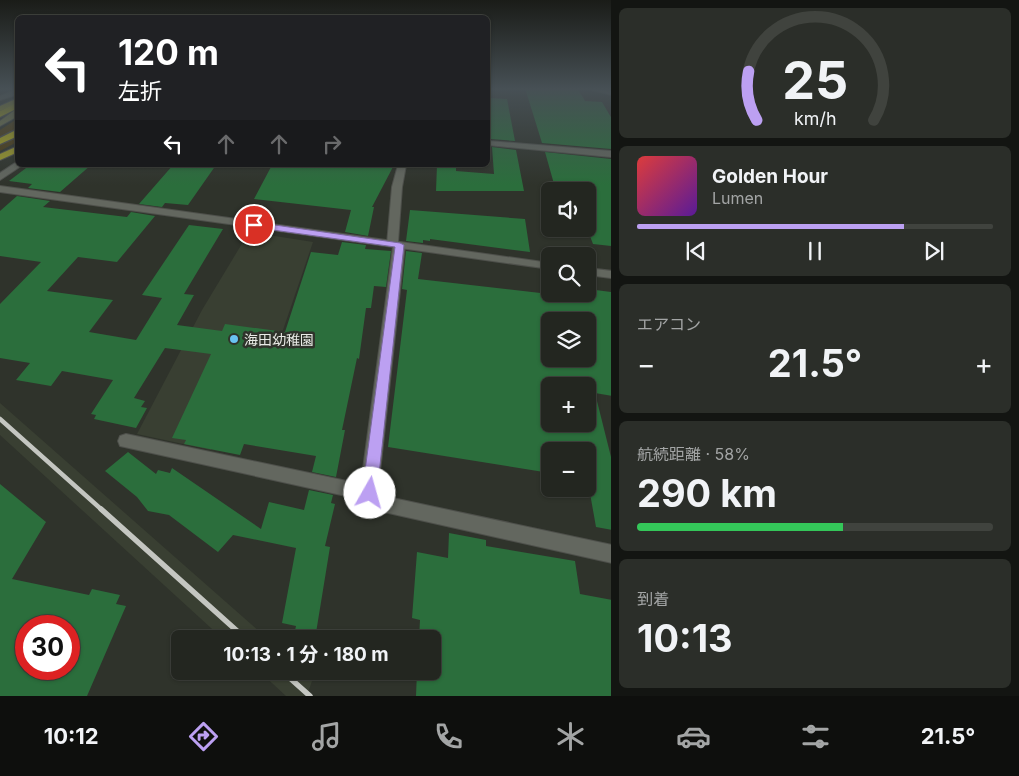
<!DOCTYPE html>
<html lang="ja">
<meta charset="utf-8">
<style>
:root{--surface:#232620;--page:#2b2e29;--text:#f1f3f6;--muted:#a3a5a5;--line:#40433e;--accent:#bca0f2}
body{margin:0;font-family:Inter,"Noto Sans JP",sans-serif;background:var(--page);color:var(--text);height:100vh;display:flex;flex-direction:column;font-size:19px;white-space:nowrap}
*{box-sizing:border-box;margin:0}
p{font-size:16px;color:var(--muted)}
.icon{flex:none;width:28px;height:28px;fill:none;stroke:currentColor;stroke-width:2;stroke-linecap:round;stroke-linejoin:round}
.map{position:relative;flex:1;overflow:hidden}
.sheet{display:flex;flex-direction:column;gap:8px;padding:8px;background:#131512;width:408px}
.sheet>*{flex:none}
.guide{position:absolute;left:15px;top:15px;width:475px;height:152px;border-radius:8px;box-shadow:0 1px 4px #0004,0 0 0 1px var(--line);background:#202124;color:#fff;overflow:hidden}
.controls{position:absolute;left:541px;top:182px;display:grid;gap:10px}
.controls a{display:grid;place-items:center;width:55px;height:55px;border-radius:8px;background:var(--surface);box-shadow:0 1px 4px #0004,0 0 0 1px var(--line);font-size:25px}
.speed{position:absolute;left:15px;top:615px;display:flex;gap:10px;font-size:25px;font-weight:700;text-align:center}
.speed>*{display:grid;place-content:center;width:65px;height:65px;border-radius:50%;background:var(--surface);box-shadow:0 1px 4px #0004,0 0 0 1px var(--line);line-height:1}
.speed .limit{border:8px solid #d22;background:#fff;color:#111}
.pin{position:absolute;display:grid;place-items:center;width:42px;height:42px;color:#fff;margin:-21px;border:2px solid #fff;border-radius:50%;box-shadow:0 1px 5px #0007}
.me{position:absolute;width:55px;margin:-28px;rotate:7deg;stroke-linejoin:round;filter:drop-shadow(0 0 4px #0008)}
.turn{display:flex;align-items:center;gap:18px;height:105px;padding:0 20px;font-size:22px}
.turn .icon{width:65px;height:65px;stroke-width:2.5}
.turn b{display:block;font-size:35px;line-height:42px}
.lanes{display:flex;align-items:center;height:48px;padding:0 20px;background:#0003;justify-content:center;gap:25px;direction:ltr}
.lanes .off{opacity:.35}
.big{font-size:38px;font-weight:700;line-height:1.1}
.sheet .card{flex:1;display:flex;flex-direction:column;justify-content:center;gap:8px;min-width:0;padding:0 18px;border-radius:8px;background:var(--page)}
.sheet .dial{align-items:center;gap:0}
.dial svg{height:130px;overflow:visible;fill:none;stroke:var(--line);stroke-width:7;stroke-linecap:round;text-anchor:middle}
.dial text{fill:var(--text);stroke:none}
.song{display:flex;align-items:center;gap:15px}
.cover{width:60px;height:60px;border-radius:8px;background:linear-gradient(135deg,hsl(0 70% 55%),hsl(270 70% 35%))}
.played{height:5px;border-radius:2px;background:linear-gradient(90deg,var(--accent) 75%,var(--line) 75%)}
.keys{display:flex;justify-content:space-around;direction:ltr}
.heat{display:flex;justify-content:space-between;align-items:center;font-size:28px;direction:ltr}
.charge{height:8px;border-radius:4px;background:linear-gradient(90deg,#34c759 58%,var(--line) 0)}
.trip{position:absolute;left:171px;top:630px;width:270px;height:50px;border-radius:8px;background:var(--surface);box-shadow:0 1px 4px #0004,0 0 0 1px var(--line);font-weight:700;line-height:50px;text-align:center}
.menu{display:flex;height:80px;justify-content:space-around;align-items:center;background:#0e0f0d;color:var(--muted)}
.menu .icon{width:35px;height:35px}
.menu .selected{color:var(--accent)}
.menu b{font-size:22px;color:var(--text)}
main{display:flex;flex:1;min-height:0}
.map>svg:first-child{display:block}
</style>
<main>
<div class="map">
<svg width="612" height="696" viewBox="0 0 612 696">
<rect width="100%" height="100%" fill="#2f332b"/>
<path fill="#393f32" d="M249,232L313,242L269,371L244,368L211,450L137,434L202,310Z
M0,403L268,639H223L0,435Z
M259,671H306L313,678L307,696H286Z"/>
<path fill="#4e3d12" d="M17,119V142L0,151V130Z"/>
<path fill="#2b6e3c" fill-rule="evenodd" d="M525,88L578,89L585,101L602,102L612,119V149L542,143Z
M488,98L507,99L515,141L491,139V134H488Z
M492,147L516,150L524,191H436L437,165H456V171L494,174Z
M545,152L612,159V246L593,244L588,231V191H556Z
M30,165H91L60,192L28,188L32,184L9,181Z
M173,165H216L188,205L165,203L162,207L139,204Z
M272,165H394L372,207H374L368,236L345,232L351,210L254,199Z
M17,196L50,201L43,207L127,217L131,212L155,216L117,262L78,257L47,291L113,300L89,332L136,340L162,298L142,295L189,225L223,229L184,294L194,295L177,325L222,331L225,324L285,332L311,252L338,255L342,242L366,245L365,249L391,251L386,287L374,286L371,308H366L359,359L357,358L342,430H345L336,477L312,472L316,456L244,444L240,455L184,444L186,440L172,438L211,354L165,348L134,398L145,401L141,407L147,408L136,428L94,419L96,415L91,414L113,380L62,371L51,386L16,380L30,363L0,358V304L41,262L0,256V211Z
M410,210L525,219L530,252L430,239V241L423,240V243L406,241Z
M406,251L422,253L418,279L549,294H588V289L612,292V396L595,393L612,461V530L596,527L588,482V451H550V473L388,447L407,290L402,289ZM550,321H588V359H550ZM550,386H588V424H550Z
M128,452L156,474L158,470L170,473L172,468L261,529L269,502L304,510L309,490L333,495L331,503L335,504L325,546L330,547L315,639L294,635L296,626L282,623L296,548L233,535L218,552L169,515L148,511L137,497L105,471Z
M0,484L46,522L12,579L89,595L92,589L120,595L116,604L126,606L87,696H0ZM26,626H69V669H26Z
M449,533L486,540V546L575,561L580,594L612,600V696H416L417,671H432V639H419L420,620L412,618L417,552L448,558Z"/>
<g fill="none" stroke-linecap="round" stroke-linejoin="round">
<g stroke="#4e504b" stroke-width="2">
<path id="minor" d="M18,89V94L0,100V96Z
M488,141L612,151V157L488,145Z
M18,161V165L21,166L0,180V173Z
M398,165H406L402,187L398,242L403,243L405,245L378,490L388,497L612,545V563L384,512L364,500L120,446L118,441L120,436L126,434L361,484L393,247L387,244L392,187Z"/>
</g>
<g stroke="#4e504b" stroke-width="2">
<path id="tertiary" d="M587,88L612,91V95L588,89Z
M0,186L550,263V269L0,192Z
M588,268L612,271V278L588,275Z"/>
</g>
<g stroke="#4e504b" stroke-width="2">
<path id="secondary" d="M15,110H18V116L0,126V121Z"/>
</g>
<g stroke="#4e504b" stroke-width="2">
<path id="trunk" d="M18,98V103L0,111V106Z
M18,146V152L0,160V154Z"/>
</g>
<g stroke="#4e504b" stroke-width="3">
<path id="motorway" d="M18,102V108L0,117V111Z
M18,129V136L0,144V138Z"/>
</g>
<use href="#minor" fill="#63675f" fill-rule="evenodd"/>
<use href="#tertiary" fill="#63675f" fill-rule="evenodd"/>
<use href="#secondary" fill="#7a7c4b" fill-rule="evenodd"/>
<use href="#trunk" fill="#a29e28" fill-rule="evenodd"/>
<use href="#motorway" fill="#b1ac1b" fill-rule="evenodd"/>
<path stroke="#c4c6c1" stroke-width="4.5" d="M0,419L102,510"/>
<path stroke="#c4c6c1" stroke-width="5.5" d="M101,509L246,639
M282,671L310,696"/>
</g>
<linearGradient id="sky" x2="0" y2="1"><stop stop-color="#1a1c18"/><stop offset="0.48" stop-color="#475055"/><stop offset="1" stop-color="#475055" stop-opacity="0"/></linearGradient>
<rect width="612" height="185" fill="url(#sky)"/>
<path fill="#bca0f2" stroke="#7a689d" d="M254,222L400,243L404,245L377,493L375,498L370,500L364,498L362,493L395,247L251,227L250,225Z"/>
<circle fill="#69c3f1" stroke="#2f332b" stroke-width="2" cx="234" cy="339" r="5"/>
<g text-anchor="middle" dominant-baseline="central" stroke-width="5" stroke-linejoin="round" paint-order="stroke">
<g font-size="14" fill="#e9ebe6" stroke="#2f332b" text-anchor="start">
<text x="244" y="339">海田幼稚園</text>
</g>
</g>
</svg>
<div class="controls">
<a><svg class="icon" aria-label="sound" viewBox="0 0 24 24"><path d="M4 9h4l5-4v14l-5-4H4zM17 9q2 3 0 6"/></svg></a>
<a><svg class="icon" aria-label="search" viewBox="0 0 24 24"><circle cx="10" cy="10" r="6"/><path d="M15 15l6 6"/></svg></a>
<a><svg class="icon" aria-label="layers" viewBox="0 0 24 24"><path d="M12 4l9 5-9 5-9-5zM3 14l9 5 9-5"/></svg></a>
<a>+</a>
<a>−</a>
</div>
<div class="speed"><div class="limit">30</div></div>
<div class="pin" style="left:254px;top:225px;background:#d93025"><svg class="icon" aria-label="arrive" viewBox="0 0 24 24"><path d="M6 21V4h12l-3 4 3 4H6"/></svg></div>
<svg class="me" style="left:370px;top:493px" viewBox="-20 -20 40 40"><circle r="19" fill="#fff"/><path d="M0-13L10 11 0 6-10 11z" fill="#bca0f2"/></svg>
<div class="trip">10:13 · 1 分 · 180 m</div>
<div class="guide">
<div class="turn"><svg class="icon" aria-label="left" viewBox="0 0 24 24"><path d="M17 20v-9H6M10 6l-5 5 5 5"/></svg><div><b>120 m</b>左折</div></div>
<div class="lanes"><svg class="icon" aria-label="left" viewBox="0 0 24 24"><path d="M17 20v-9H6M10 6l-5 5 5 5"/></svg><svg class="icon off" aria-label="ahead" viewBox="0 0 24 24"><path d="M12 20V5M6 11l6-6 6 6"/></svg><svg class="icon off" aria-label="ahead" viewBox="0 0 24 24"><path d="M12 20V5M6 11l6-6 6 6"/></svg><svg class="icon off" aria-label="right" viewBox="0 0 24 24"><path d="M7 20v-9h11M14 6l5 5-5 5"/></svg></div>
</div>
</div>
<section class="sheet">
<div class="card dial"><svg viewBox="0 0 100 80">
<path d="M14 69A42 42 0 1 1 86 69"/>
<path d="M14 69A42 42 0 0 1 9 39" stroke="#bca0f2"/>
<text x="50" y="56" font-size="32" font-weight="700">25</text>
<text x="50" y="72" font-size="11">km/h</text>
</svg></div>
<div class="card">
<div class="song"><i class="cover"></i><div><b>Golden Hour</b><p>Lumen</p></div></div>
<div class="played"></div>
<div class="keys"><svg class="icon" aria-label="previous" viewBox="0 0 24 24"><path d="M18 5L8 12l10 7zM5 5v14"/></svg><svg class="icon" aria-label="pause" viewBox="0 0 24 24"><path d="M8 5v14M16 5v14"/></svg><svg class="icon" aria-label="next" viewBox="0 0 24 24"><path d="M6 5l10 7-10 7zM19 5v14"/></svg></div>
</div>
<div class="card"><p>エアコン</p>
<div class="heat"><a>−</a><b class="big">21.5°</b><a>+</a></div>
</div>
<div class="card"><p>航続距離 · 58%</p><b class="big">290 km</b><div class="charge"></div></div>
<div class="card"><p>到着</p><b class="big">10:13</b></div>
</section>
</main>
<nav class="menu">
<b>10:12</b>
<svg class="icon selected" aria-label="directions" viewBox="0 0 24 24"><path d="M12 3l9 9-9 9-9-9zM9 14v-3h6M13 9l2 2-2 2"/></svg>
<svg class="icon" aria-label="music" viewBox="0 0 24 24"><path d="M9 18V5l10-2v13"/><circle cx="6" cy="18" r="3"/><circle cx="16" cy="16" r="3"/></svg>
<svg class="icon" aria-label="phone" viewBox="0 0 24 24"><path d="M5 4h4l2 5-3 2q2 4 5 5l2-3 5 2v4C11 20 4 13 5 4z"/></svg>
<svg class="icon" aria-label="climate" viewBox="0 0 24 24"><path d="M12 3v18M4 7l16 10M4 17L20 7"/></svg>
<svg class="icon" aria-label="car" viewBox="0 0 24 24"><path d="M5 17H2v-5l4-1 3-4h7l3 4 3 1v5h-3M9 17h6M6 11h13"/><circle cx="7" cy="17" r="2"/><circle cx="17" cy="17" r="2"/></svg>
<svg class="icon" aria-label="filters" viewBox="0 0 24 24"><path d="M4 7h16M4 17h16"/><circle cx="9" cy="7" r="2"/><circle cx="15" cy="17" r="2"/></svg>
<b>21.5°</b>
</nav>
